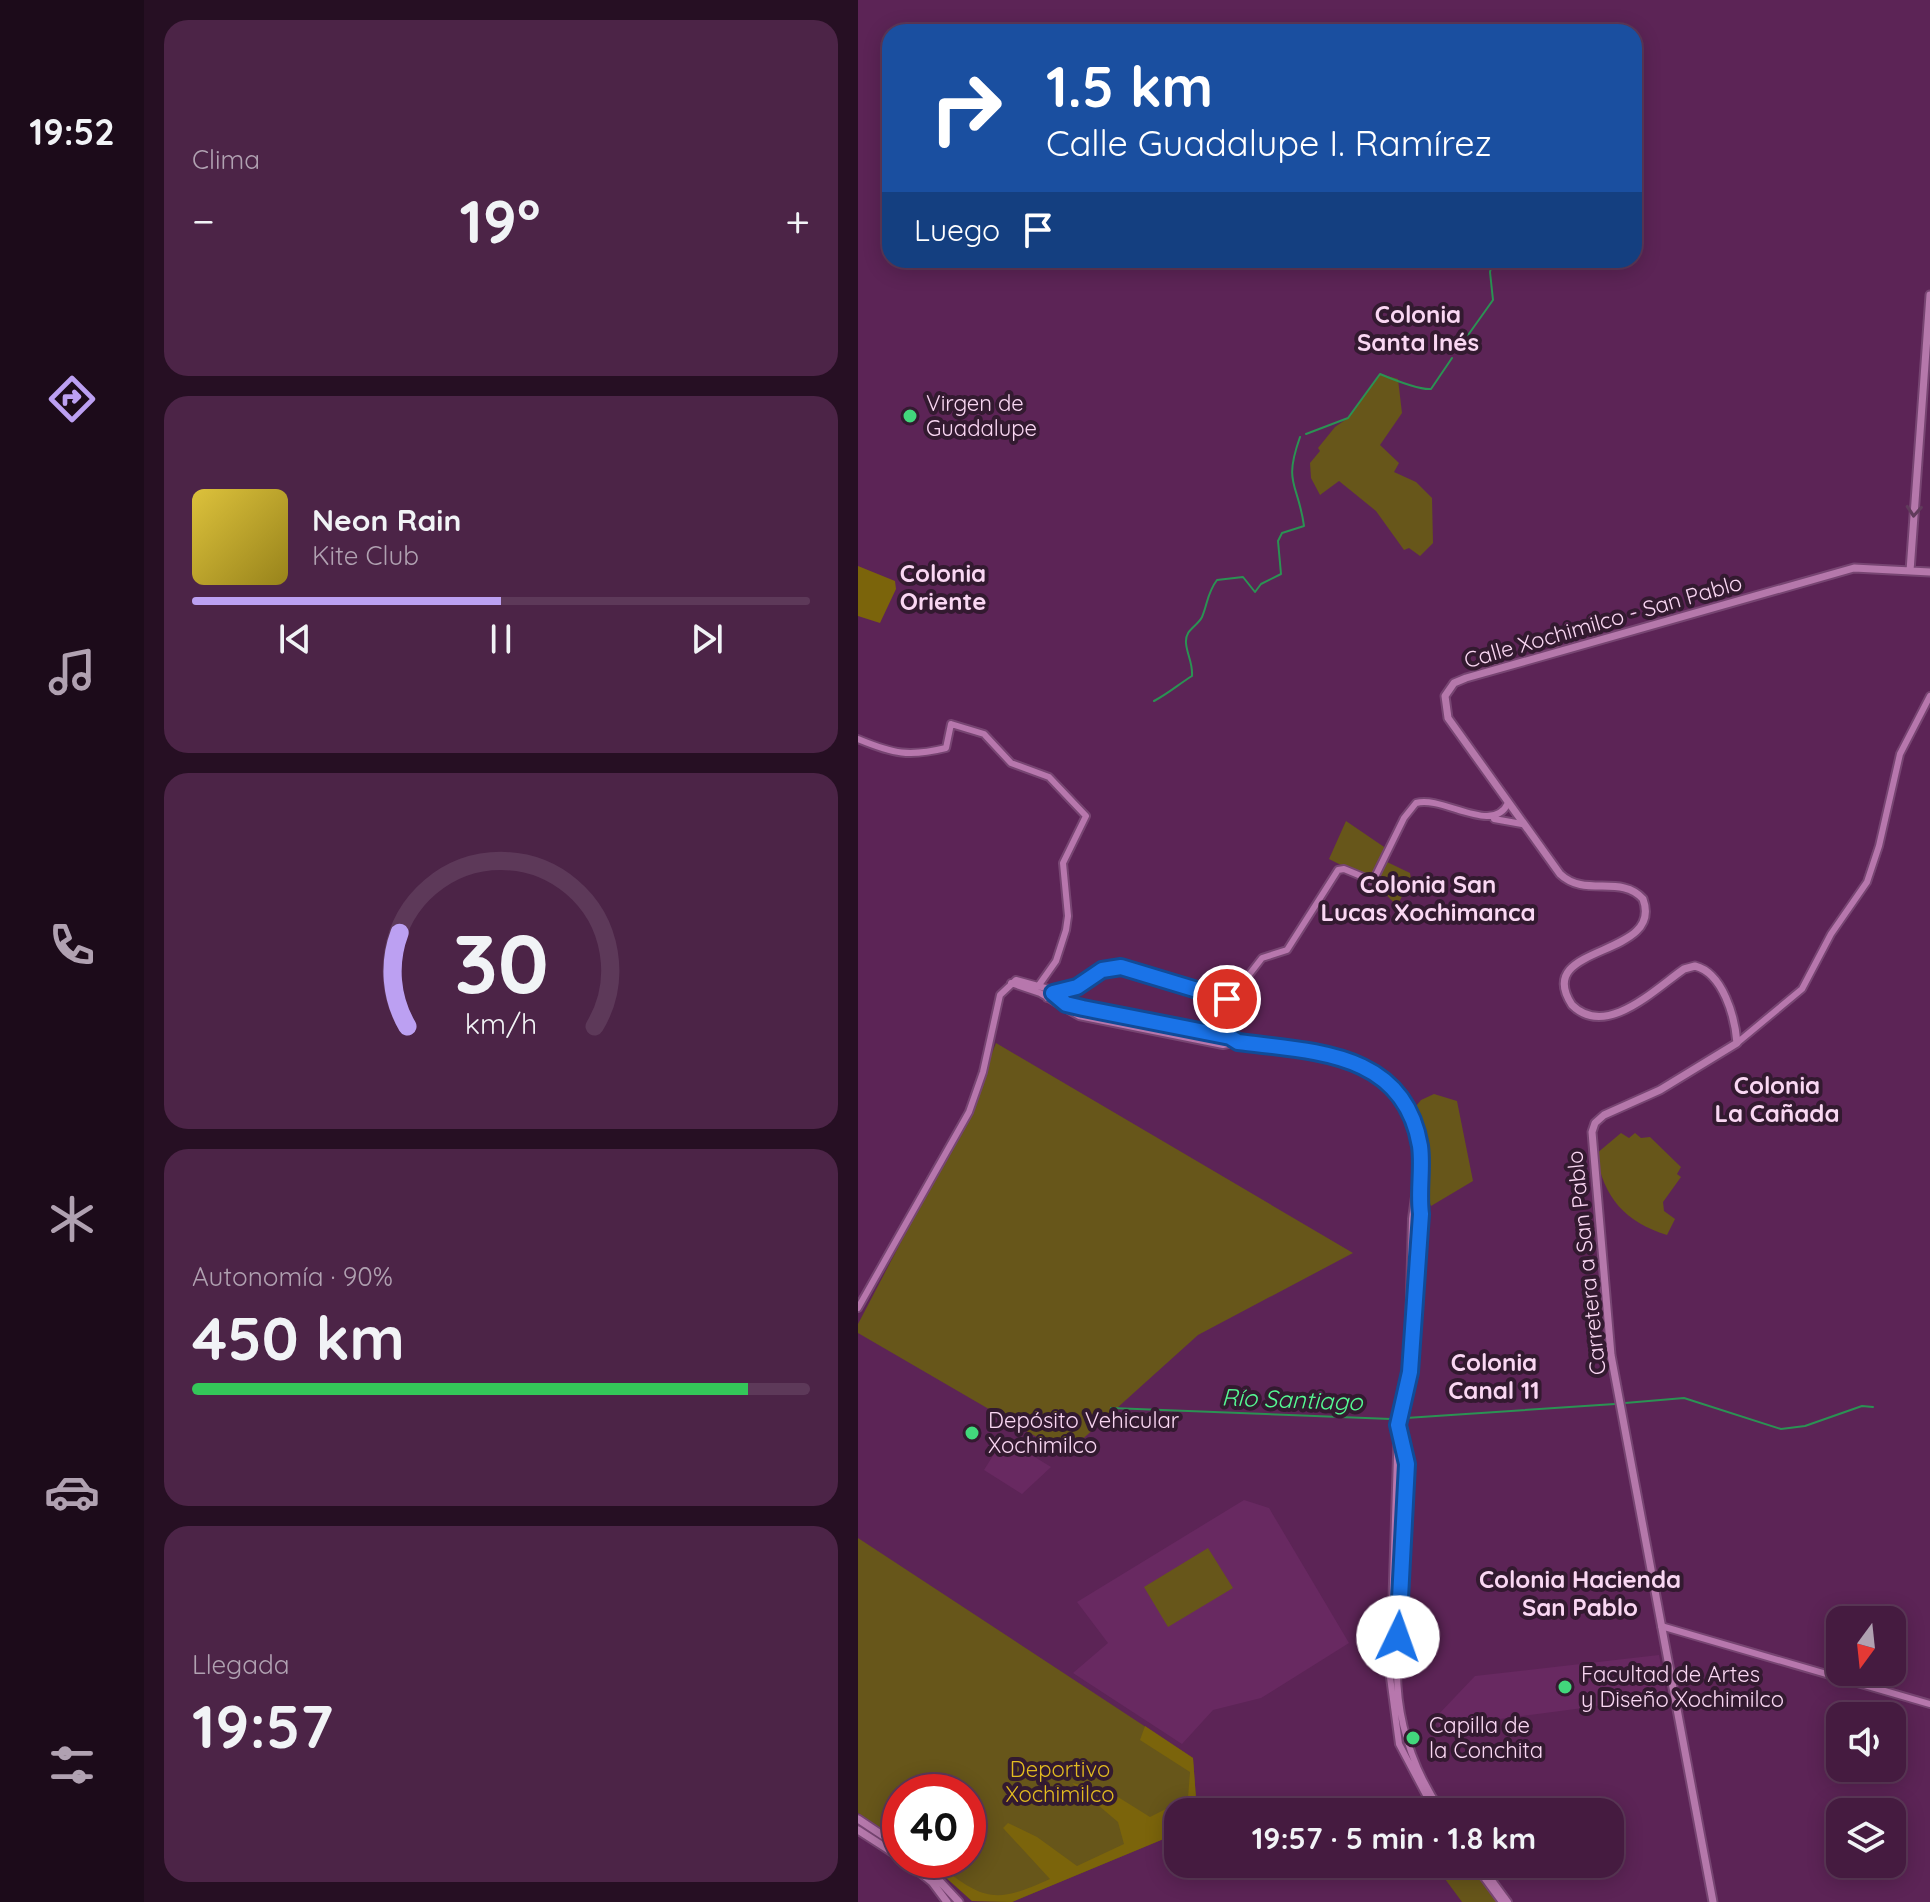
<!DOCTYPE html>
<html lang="es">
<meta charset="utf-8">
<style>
:root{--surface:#451b40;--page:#4c2447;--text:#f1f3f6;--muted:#b0a1b1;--line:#5d3959;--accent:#bca0f2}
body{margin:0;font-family:Quicksand,sans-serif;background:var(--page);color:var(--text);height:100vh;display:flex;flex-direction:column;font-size:30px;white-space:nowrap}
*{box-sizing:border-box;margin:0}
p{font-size:26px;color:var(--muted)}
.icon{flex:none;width:44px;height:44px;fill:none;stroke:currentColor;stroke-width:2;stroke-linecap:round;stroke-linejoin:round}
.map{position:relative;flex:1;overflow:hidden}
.sheet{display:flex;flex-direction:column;gap:20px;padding:20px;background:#260f23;width:714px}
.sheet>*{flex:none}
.banner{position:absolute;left:24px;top:24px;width:760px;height:244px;border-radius:24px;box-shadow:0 4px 20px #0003,0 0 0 2px var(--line);background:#1a4fa0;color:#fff;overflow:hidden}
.needle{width:52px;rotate:195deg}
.buttons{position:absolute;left:968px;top:1606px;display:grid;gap:16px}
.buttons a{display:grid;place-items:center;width:80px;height:80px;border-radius:16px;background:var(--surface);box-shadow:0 4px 20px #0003,0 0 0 2px var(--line);font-size:40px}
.speed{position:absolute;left:24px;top:1774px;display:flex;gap:16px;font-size:40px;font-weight:700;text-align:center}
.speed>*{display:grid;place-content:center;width:104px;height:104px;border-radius:50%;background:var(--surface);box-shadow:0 4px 20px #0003,0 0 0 2px var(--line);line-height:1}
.speed .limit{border:12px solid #d22;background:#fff;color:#111}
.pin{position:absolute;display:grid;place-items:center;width:68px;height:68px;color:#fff;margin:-34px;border:4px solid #fff;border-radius:50%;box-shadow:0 2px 8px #0007}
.me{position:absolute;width:88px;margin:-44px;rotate:3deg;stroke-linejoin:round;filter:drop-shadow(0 0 6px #0008)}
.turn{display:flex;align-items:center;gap:28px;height:168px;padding:0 32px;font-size:36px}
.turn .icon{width:104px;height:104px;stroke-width:2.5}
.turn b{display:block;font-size:56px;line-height:68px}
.then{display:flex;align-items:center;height:76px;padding:0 32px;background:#0003;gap:16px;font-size:30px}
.big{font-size:60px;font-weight:800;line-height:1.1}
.sheet .card{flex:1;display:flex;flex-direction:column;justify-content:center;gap:12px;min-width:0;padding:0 28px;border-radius:24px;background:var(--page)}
.sheet .dial{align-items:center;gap:0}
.dial svg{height:208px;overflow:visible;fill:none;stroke:var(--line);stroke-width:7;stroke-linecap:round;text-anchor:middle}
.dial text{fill:var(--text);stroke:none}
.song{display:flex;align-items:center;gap:24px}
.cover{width:96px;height:96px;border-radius:12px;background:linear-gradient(135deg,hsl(50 70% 55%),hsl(50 70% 35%))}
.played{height:8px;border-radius:4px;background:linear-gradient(90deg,var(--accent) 50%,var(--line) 50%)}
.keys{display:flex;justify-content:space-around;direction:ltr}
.heat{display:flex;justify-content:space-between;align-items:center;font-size:44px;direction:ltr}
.charge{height:12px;border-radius:6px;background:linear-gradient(90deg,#34c759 90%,var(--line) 0)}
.trip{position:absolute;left:306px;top:1798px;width:460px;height:80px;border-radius:24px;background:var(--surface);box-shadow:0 4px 20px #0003,0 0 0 2px var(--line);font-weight:800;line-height:80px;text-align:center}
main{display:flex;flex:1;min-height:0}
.tab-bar{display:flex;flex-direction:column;width:144px;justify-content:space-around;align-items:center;background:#1c0b1a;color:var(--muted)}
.tab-bar .icon{width:56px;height:56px}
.tab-bar .current{color:var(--accent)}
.tab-bar b{font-size:36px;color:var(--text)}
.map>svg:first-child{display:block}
</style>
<main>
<nav class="tab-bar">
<b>19:52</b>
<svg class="icon current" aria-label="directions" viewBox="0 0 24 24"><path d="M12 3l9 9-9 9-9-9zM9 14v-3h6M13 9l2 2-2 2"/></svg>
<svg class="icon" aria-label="music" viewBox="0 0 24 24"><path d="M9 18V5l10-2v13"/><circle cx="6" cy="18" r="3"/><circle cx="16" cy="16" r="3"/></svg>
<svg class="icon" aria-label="phone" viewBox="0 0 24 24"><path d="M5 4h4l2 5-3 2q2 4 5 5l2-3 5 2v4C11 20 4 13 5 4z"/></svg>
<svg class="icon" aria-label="climate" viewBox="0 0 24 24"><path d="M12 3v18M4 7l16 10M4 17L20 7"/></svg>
<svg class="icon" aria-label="car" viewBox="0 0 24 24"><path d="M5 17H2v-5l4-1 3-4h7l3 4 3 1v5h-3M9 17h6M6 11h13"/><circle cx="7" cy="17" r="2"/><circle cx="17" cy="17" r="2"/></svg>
<svg class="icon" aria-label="filters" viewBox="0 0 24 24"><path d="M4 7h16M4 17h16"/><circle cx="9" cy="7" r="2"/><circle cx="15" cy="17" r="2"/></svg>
</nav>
<section class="sheet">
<div class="card"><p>Clima</p>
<div class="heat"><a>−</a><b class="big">19°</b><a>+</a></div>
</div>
<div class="card">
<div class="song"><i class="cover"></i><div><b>Neon Rain</b><p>Kite Club</p></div></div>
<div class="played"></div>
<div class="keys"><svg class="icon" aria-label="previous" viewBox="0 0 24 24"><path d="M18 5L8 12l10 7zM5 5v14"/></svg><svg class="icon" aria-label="pause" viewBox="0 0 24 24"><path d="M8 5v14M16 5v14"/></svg><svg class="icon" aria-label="next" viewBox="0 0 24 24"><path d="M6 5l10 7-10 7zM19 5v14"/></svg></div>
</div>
<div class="card dial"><svg viewBox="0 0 100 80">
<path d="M14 69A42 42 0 1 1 86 69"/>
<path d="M14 69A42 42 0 0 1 11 33" stroke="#bca0f2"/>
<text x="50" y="56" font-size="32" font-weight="700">30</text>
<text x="50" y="72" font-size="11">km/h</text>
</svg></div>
<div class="card"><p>Autonomía · 90%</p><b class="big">450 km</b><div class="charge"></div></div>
<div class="card"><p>Llegada</p><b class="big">19:57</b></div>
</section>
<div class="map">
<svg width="1072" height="1902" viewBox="0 0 1072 1902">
<rect width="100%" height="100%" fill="#5c2456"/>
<path fill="#682961" d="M146,1438L193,1467L164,1494L126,1470Z
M386,1500L411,1508L491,1643L403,1698L355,1710L324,1744L215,1673L250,1643L219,1602Z
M801,1655L809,1697L581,1727L579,1716L617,1676Z"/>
<path fill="#67561a" d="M522,374L540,379L544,413L522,445L541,463L536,472L558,482L574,498L575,543L562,556L551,548L546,550L518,511L481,481L462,495L453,478L452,463L462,451L460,448L477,427L490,418Z
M488,821L532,851L527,861L552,873L553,879L539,906L515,881L471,859Z
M138,1043L495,1253L340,1335L208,1454L0,1333V1324L111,1112Z
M576,1094L599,1101L615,1181L573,1206C558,1176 569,1143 554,1111L563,1100Z
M763,1133L771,1138L777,1133L783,1138L792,1137L823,1167L819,1174L823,1177L805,1202L806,1211L817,1219L809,1235C767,1222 746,1198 738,1154Z
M0,1538L335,1758L339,1812H320V1833L154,1902L114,1901L68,1860H110V1792H42V1841L0,1813Z
M350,1548L375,1588L310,1627L286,1587Z
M576,1864H612L640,1902H604Z"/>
<path fill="#7b640b" d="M0,566L37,581L38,589L22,623L0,616Z
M287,1726L335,1758L339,1812H320V1833L154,1902L114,1901L83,1873L86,1869C128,1902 141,1902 192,1879L145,1828L150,1823L179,1837L219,1866L266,1844L260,1822L214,1783L252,1792L292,1817L330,1798L332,1772L282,1740Z"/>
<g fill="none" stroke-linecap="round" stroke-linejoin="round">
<path stroke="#2b9253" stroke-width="2" d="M598,352L635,300L632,272L635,260
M448,434L490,418L522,374C534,379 562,390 573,389L594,358
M296,701C311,693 321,684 334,676C335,663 329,655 328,643C327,629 339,627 344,617C350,603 349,593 359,580L385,577L397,592L403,584L423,574L420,541L424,533L446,526C440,482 425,485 442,437
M767,1403L826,1398L923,1429L947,1426L1004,1406L1015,1407
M253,1408L533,1419L757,1404"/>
<g stroke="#774572" stroke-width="10">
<path id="tertiary" d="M0,739C36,754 51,757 88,748L93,724L126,734L153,763L191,777L228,816L205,863L210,916L208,930L198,961L181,985
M636,819L664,824
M153,983L182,993L221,1016L365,1045L380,1042
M189,998L219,987L244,970L263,967L361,999L373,998L404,958L429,950L480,870L486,869L515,881L546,818L558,803C585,795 635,836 650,803
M879,1043L944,989L973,934L1009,882L1021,846L1042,754L1072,696
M559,1198L563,1214L552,1372L540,1425L532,1677L541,1744L577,1812
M0,1308L111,1112L125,1072L142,995L158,980L191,989L208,1004L225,1008L372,1037L380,1042L492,1061L523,1076L551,1111L562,1160L554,1219L550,1376
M543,1446L549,1464L539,1664C538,1717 554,1768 584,1812
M803,1626L1072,1704
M616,1864L644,1902
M622,1864L650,1902"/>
</g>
<g stroke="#774572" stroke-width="11">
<path id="secondary" d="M1052,571L1072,295
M0,1819L42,1847
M0,1830L42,1857
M47,1860L74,1882L89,1902
M62,1860L101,1902
M855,1902L753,1355L734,1132L737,1123L746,1115L802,1090L879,1043C877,1017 865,973 837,966L826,969C797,989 748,1039 714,1005C673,943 807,959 785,899C763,874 727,898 702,874L590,718L587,696L596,683L608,678L996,568L1072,572"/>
</g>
<use href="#tertiary" stroke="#b777ad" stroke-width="6"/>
<use href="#secondary" stroke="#b578ab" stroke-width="7"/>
</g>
<defs><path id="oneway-chevron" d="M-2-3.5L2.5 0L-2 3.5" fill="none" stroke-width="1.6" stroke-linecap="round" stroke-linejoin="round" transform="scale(2)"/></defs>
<use stroke="#603b5b" href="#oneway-chevron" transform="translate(1056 511) rotate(94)"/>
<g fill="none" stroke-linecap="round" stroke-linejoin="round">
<g stroke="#114b97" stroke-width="20">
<path id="route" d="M369,999L263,967L244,970L219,987L195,993L208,1004L225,1008L372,1037L380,1042C456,1052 546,1051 562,1146C565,1168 560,1191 563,1214L552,1372L540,1425L549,1464L540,1637"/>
</g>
<use href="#route" stroke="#1a73e8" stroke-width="14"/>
</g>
<g fill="#42d77c" stroke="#331a30" stroke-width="3">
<circle cx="52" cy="416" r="8"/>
<circle cx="114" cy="1433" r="8"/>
<circle cx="707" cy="1687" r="8"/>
<circle cx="555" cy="1738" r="8"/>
</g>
<g text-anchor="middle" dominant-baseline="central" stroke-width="8" stroke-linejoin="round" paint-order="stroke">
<g font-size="22" fill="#fad7f3" stroke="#331a30" text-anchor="start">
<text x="68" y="403">Virgen de<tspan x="68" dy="25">Guadalupe</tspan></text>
<text x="130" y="1420">Depósito Vehicular<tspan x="130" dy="25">Xochimilco</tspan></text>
<text x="723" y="1674">Facultad de Artes<tspan x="723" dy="25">y Diseño Xochimilco</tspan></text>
<text x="571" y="1725">Capilla de<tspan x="571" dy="25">la Conchita</tspan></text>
</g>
<g font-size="22" fill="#fad7f3" stroke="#331a30">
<text transform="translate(745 621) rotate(-16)">Calle Xochimilco - San Pablo</text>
<text transform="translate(728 1263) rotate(-96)">Carretera a San Pablo</text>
</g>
<g font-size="22" fill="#e3bb20" stroke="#331a30">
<text x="202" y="1769">Deportivo<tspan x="202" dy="25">Xochimilco</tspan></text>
</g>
<g font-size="24" font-weight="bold" fill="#fad7f3" stroke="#331a30">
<text x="560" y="314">Colonia<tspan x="560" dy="28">Santa Inés</tspan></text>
<text x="85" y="573">Colonia<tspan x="85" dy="28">Oriente</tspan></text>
<text x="570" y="884">Colonia San<tspan x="570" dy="28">Lucas Xochimanca</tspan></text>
<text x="919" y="1085">Colonia<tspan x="919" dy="28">La Cañada</tspan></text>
<text x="636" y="1362">Colonia<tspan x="636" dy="28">Canal 11</tspan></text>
<text x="722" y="1579">Colonia Hacienda<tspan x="722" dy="28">San Pablo</tspan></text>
</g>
<g font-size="24" font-style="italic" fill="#55fb93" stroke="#331a30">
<text transform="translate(434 1399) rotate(2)">Río Santiago</text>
</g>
</g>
</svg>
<div class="buttons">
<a><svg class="needle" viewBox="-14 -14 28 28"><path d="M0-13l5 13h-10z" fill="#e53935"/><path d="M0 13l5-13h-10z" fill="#b0a1b1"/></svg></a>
<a><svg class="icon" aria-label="sound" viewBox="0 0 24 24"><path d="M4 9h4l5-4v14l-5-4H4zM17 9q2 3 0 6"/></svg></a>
<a><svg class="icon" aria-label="layers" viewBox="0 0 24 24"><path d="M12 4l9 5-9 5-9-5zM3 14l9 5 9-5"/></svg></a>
</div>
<div class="speed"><div class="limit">40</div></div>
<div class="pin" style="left:369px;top:999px;background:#d93025"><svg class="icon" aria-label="arrive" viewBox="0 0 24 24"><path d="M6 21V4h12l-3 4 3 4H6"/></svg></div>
<svg class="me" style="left:540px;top:1637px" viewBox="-20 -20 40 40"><circle r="19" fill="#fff"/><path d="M0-13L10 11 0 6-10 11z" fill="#1a73e8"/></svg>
<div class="trip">19:57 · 5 min · 1.8 km</div>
<div class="banner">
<div class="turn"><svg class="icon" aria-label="right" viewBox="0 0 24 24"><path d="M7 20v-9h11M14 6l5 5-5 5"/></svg><div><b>1.5 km</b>Calle Guadalupe I. Ramírez</div></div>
<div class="then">Luego<svg class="icon" aria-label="arrive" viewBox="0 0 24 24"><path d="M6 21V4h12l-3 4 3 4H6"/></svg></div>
</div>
</div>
</main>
